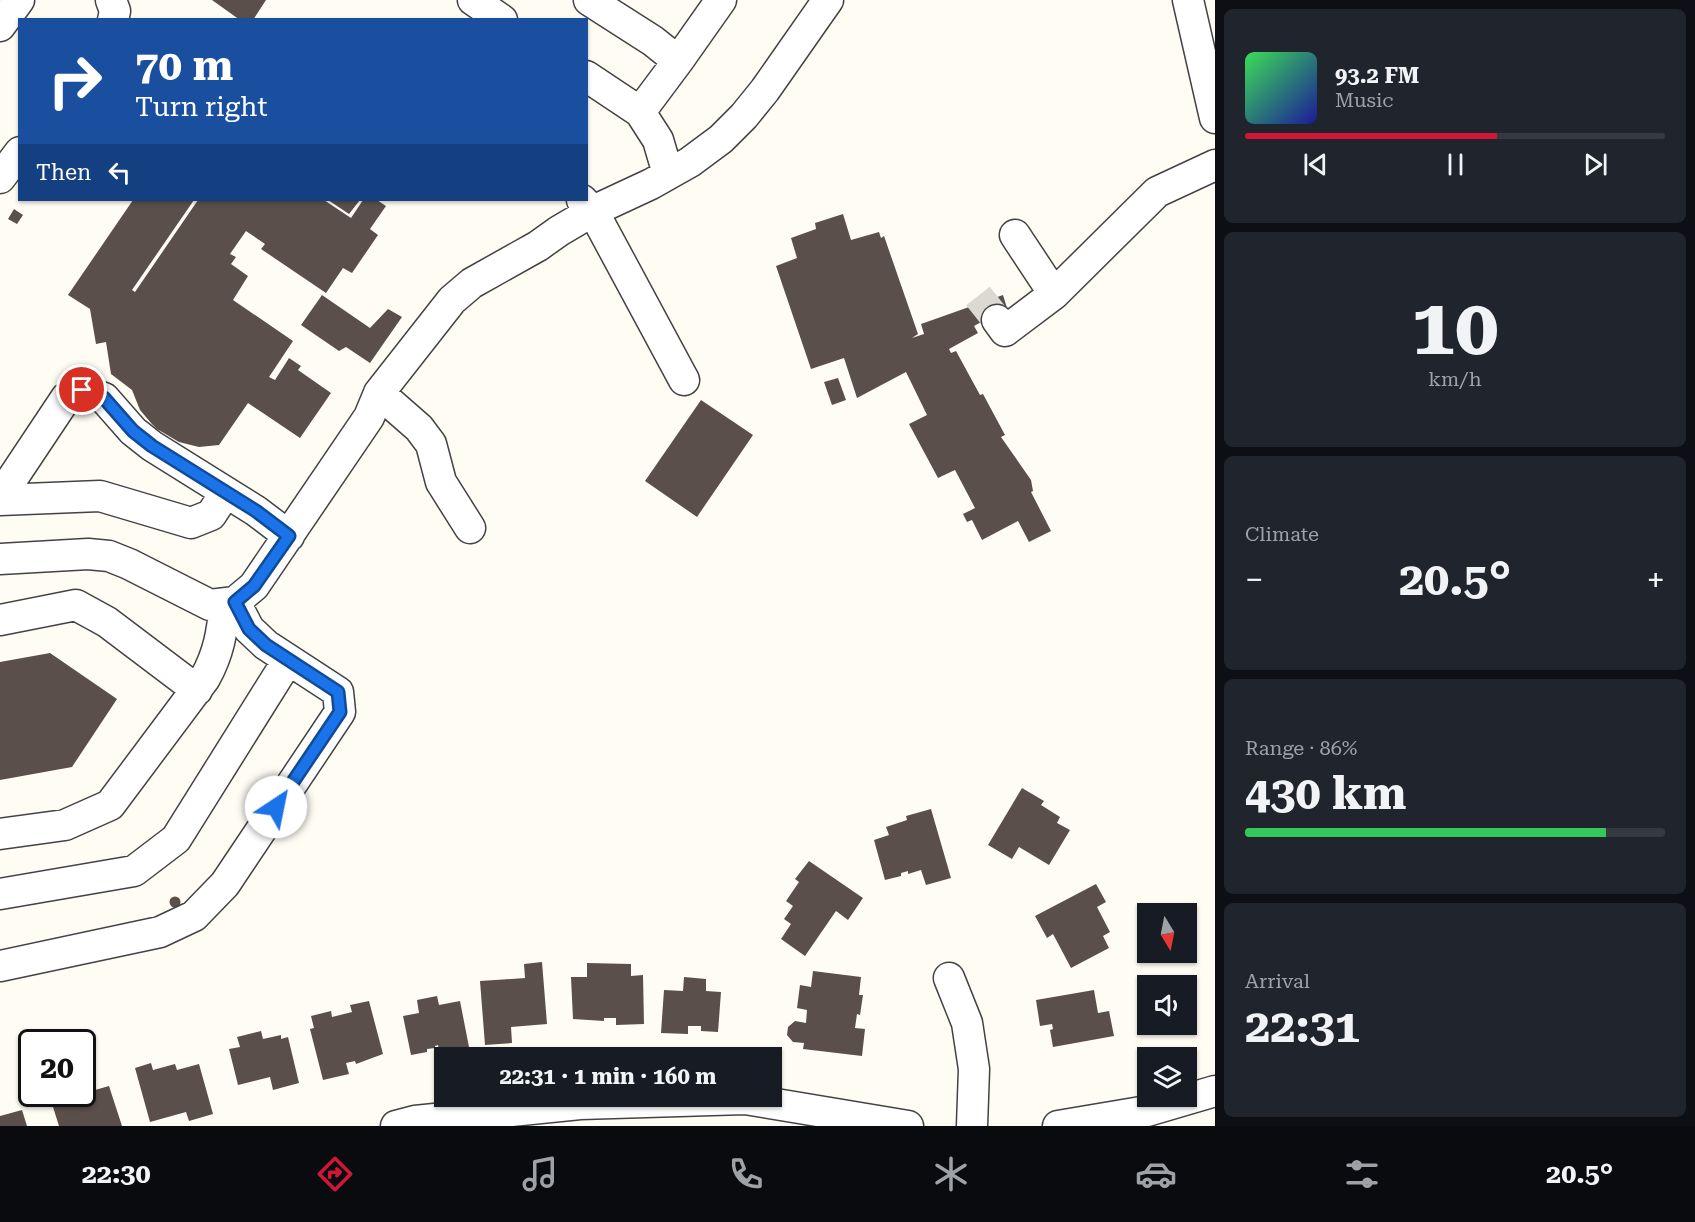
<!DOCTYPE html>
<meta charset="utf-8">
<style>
:root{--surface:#171b24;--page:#20242c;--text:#f1f3f6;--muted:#9ea1a6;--line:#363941;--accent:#d21736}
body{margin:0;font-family:"Roboto Serif",serif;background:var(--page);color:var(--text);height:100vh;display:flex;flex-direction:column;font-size:22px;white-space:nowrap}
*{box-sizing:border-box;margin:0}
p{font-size:20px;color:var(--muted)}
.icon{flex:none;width:33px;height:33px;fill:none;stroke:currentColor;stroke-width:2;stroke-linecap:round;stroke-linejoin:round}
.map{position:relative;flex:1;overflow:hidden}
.side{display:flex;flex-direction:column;gap:9px;padding:9px;background:#0d0f14;width:480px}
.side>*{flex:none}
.banner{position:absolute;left:18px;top:18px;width:570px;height:183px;border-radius:0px;box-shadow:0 2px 4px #0004;background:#1a4fa0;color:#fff;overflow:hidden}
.needle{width:39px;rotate:170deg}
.buttons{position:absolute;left:1137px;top:903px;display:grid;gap:12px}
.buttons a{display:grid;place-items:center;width:60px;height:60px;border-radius:0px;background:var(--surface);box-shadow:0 2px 4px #0004;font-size:30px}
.speed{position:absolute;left:18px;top:1029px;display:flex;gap:12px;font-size:30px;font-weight:700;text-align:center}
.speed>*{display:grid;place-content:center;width:78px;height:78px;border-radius:50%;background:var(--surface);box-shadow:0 2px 4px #0004;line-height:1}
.speed .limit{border:3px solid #111;border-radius:9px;background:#fff;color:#111}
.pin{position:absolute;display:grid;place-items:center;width:51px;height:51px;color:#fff;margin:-26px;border:3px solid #fff;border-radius:50%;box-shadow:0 2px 6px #0007}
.me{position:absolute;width:66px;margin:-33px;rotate:34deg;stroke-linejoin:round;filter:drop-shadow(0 0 4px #0008)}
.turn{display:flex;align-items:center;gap:21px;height:126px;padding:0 18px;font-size:27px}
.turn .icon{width:78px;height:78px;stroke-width:2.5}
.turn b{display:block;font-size:42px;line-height:51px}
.then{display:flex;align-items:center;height:57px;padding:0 18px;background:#0003;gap:12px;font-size:22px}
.big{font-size:45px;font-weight:700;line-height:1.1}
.side .widget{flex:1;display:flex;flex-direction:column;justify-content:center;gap:9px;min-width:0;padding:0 21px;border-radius:9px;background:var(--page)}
.side .dial{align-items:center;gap:0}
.dial b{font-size:78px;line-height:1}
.song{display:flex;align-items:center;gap:18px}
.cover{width:72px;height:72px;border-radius:9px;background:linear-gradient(135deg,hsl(130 70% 55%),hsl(240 70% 35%))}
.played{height:6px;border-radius:3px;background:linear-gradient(90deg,var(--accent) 60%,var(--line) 60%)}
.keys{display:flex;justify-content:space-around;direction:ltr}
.heat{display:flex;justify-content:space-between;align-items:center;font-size:33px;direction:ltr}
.charge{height:9px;border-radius:4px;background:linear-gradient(90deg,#34c759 86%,var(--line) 0)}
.trip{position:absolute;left:434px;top:1047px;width:348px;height:60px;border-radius:0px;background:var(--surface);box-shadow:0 2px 4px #0004;font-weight:700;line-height:60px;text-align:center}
.menu{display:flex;height:96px;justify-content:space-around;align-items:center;background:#090b0e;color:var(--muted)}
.menu .icon{width:42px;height:42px}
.menu .current{color:var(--accent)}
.menu b{font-size:27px;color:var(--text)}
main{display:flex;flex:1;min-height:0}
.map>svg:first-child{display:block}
</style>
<main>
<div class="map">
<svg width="1215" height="1126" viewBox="0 0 1215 1126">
<rect width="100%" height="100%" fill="#fffcf4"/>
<path fill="#5b4f4b" d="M212,0H266L253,20H240Z
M133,200H194L132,290L135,292L198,200H324L351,218L363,200H377L386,206L370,229L378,235L352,273L343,268L326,293L261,249L265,244L246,231L230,254L236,257L231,264L248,276L233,300L293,341L269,377L275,380L289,358L301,366L298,370L331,393L300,438L248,403L219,445L199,447L179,442L157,429L151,423L140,410L132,390L111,374L106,342L96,344L90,309L68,295Z
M328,200H360L349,214Z
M14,209L23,215L17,224L8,219Z
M843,214L851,240L879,232L881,238L884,236L918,334L912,338L924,334L921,324L1003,295L1007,308L974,326L978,333L949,349L951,353L956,351L980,395L983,394L1005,435L1001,437L1031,480L1033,491L1031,492L1051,531L1029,542L1018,521L982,540L972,520L967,522L963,514L975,508L955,470L938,478L909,424L927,415L906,372L857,398L844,358L811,369L776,266L797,258L791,238L816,229L815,223Z
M322,295L370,328L388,309L402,317L370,363L346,347L339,351L301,325Z
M838,378L846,400L832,405L824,382Z
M701,400L753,435L697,517L645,481Z
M50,653L117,699L72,767L0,780V662Z
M1022,788L1044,801L1041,805L1060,817L1057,823L1070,830L1049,865L1019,847L1012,859L988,845Z
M931,809L951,878L926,885L921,870L908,874V871L901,873V876L885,880L874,840L889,835L886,827L907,820L906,816Z
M809,861L863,898L848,920L836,911L805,956L781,939L791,924L784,919L793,906L786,901L799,882L795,879Z
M1096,884L1106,902L1097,907L1110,932L1103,936L1109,948L1071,968L1053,934L1047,938L1035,916Z
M169.5 902a5.5 5.5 0 1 1 11 0a5.5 5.5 0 1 1-11 0Z
M542,962L547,1024L511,1027L512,1043L485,1045L480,981L525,978L524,964Z
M587,963L631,964V976L643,975L644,1024L616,1025V1018H604V1021L573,1019L571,977H587Z
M813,971L861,977L859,995H863L860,1015L857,1014L855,1028L865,1029L862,1056L803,1049L804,1043L793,1042L787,1035L788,1027L795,1021L806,1023L807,1010L797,1008L800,985L811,987Z
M684,977L706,979V991L721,992L718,1032L701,1031V1026H688V1034L661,1033L664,990L683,991Z
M1094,990L1098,1013L1109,1011L1114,1036L1053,1047L1050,1030L1053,1029L1052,1024L1040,1026L1036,1000Z
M437,996L439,1005L460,1001L469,1047L440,1053L438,1045L435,1046V1048L427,1049V1052L411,1055L403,1016L419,1013L417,1000Z
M369,1001L383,1054L356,1064L355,1061L346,1063L349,1074L323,1080L310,1029L314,1028L311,1016L331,1011L332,1017L352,1012L350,1005Z
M261,1031L263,1039L281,1035V1039L288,1037L299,1083L273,1090L270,1077L238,1085L229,1049L240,1047L237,1037Z
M151,1063L153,1070L175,1064L177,1070L199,1064L213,1114L189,1121L186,1112L150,1122L135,1068Z
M82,1084H85L88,1092L109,1086L122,1126H59L53,1107L66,1103L63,1094H82Z
M22,1110L27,1126H0V1116Z"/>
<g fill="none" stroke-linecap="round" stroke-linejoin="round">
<path stroke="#dbd9d2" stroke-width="30" stroke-dasharray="30 15" stroke-linecap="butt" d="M978,296L997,320"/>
<g stroke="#434343" stroke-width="33">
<path id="minor" d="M111,0L115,11L113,20
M473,0L502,20
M589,0L653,41L678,61L640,112L658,140L668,174
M1188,0L1215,118
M0,26L19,0
M678,61L721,0
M586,76L640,112
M0,178L20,152
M582,200L593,211L684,380
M1015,235L1054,294
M997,320L1005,331L1054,294L1157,192L1215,165
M379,393L419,428L431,444L441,482L470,528
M0,497L66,398L82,390L104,398L133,431L152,446L256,511L289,536
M0,500L100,496L191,523L211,515L226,492
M0,559L88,554L109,556L129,564L210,605L235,602L254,586L369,417L379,393L452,300L472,283L538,246L559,231L593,211L651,184L690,162L721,139L744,116L765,90L828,0
M0,620L76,605L107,622L197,690
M0,834L65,825L110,805L205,678C219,653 222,632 225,604
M0,894L134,871L176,839L288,660
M0,966L160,932L194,916L225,884L340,712L338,692L266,645L249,629L235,602
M949,978L967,1023L974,1069L972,1126
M396,1126L415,1121L580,1104L745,1099L908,1126
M1058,1126L1147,1111L1215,1091"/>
</g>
<use href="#minor" stroke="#fff" stroke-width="30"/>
</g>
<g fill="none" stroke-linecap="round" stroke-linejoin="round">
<g stroke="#114b97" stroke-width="15">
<path id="route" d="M82,390L104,398L133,431L152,446L256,511L289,536L254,586L235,602L249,629L266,645L338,692L340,712L276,807"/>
</g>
<use href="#route" stroke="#1a73e8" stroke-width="10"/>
</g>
</svg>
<div class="buttons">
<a><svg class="needle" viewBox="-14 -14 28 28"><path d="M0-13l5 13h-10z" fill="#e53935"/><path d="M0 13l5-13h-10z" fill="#9ea1a6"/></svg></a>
<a><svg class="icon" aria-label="sound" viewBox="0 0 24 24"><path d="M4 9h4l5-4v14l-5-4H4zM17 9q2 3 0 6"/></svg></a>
<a><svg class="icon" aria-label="layers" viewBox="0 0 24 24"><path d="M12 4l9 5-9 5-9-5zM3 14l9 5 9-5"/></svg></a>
</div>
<div class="speed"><div class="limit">20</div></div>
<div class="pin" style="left:82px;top:390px;background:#d93025"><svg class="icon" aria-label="arrive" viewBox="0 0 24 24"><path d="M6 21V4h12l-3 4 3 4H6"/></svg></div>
<svg class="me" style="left:276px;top:807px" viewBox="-20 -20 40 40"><circle r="19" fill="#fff"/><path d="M0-13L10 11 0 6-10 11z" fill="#1a73e8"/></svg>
<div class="trip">22:31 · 1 min · 160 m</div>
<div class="banner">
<div class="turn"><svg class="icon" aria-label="right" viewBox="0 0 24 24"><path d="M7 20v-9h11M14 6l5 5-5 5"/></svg><div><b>70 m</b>Turn right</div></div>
<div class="then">Then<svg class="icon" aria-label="left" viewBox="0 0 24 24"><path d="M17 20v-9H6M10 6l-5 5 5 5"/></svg></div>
</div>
</div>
<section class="side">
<div class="widget">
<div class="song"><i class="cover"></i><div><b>93.2 FM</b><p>Music</p></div></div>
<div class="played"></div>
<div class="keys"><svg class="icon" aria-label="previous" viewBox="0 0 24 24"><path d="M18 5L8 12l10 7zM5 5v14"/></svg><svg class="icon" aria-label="pause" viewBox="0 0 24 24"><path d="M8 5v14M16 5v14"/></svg><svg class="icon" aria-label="next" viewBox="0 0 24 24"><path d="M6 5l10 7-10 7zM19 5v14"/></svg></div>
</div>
<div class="widget dial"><b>10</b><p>km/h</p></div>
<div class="widget"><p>Climate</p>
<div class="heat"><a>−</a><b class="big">20.5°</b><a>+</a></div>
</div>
<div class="widget"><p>Range · 86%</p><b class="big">430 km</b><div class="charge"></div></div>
<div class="widget"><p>Arrival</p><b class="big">22:31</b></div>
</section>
</main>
<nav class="menu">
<b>22:30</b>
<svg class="icon current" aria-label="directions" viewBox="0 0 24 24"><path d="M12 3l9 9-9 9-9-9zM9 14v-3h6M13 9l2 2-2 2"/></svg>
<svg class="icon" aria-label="music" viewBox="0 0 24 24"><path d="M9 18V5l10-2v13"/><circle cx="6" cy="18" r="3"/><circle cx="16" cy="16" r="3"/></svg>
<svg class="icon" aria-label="phone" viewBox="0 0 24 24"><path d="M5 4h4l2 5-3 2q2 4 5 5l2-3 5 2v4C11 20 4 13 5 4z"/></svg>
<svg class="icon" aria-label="climate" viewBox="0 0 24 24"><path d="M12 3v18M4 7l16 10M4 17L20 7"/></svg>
<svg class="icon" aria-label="car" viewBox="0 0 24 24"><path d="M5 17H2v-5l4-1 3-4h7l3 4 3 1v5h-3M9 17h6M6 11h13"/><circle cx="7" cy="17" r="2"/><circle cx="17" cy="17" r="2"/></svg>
<svg class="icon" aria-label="filters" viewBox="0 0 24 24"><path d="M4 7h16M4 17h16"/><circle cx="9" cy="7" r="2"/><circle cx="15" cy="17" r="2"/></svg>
<b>20.5°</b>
</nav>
